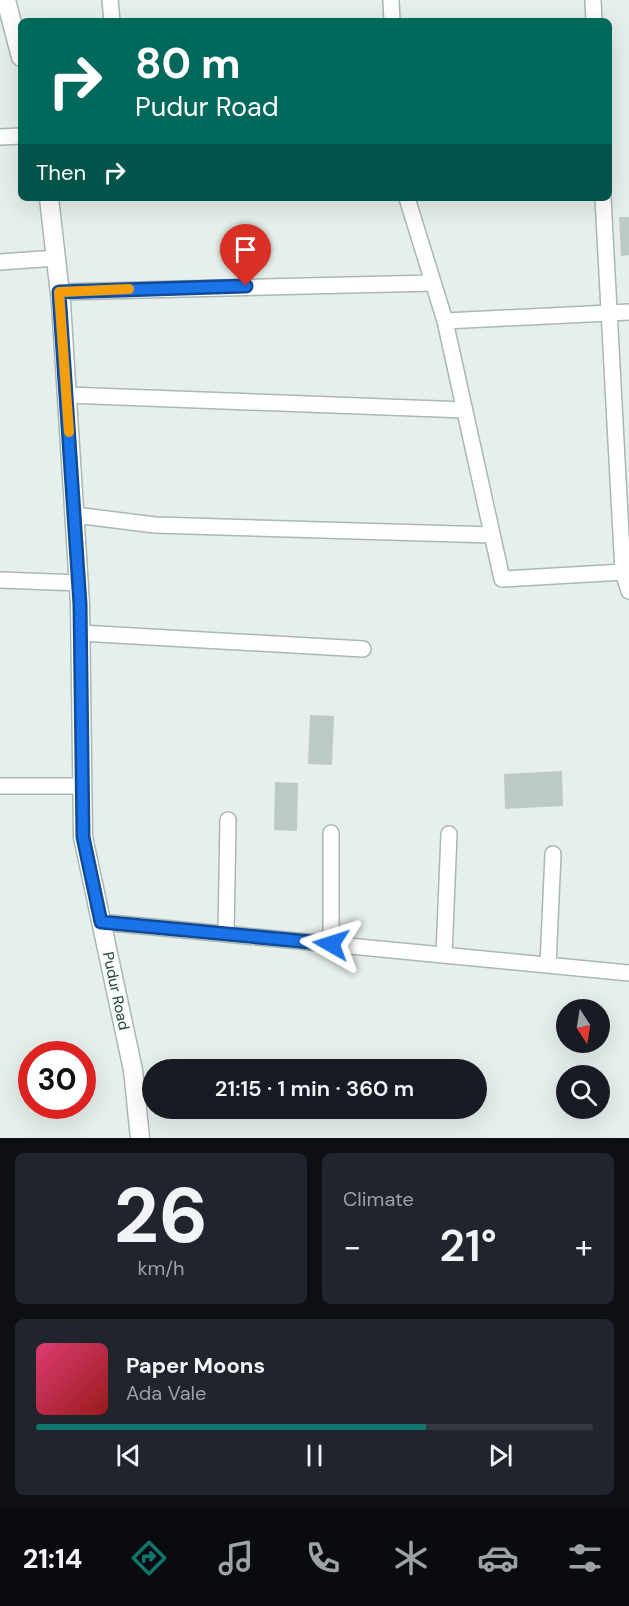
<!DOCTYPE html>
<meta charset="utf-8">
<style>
:root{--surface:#171b24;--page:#20242c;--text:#f1f3f6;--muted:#9ea1a6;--line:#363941;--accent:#0f766e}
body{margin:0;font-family:"DM Sans",sans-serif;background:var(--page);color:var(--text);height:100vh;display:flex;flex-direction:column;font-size:22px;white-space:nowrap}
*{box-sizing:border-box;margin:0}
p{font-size:20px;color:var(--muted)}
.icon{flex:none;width:33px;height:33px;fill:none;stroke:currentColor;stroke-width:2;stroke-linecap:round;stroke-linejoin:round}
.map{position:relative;height:1138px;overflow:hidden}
.panel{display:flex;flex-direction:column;gap:15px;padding:15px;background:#0d0f14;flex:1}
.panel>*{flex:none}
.top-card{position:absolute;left:18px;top:18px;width:594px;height:183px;border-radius:9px;box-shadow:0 6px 24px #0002;background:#00695c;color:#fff;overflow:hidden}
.needle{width:39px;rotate:168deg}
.tools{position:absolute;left:556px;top:999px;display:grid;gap:12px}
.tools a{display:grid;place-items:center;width:54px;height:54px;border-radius:50%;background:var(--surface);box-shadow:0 6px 24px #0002;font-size:30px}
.speed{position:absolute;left:18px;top:1041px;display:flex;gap:12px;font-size:30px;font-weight:700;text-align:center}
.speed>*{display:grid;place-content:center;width:78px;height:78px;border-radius:50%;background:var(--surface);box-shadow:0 6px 24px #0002;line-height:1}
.speed .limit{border:9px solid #d22;background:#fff;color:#111}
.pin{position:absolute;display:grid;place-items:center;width:51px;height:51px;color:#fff;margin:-62px -26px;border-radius:50% 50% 50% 0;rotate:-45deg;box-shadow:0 0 6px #0007}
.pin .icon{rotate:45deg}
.me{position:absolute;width:66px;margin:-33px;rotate:276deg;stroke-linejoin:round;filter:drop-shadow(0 0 4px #0008)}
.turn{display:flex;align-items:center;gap:21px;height:126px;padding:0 18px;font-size:27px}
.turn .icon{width:78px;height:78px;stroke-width:2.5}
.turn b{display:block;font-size:42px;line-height:51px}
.then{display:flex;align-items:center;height:57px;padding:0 18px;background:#0003;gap:12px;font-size:22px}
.big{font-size:45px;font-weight:600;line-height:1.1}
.panel .card{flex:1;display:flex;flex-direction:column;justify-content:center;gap:9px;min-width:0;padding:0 21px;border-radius:9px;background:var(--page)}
.panel .dial{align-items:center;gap:0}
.dial b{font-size:78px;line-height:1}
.song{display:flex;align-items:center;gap:18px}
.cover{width:72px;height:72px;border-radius:9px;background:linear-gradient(135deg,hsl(340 70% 55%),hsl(0 70% 35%))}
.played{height:6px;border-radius:3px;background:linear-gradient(90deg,var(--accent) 70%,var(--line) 70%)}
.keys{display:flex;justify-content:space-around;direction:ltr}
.heat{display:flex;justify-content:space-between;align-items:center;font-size:33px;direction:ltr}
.panel .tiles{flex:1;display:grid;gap:15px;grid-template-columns:1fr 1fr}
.card:last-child{grid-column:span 2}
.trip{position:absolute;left:142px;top:1059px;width:345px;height:60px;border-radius:30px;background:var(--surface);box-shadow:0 6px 24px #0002;font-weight:600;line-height:60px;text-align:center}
.tabs{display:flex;height:96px;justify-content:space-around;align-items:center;background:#090b0e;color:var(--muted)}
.tabs .icon{width:42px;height:42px}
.tabs .on{color:var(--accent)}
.tabs b{font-size:27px;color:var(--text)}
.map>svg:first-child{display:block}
</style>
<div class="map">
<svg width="629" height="1138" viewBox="0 0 629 1138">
<rect width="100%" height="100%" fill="#e6efeb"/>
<path fill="#bbcac4" d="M619,217H629V255L621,256Z
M310,715L334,716L332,765L308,764Z
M562,771L563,806L505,809L504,774Z
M275,782L298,783L297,831L274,830Z"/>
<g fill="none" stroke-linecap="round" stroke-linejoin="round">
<g stroke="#a8b8b2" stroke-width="18">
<path id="minor" d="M110,0L112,21
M391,0L392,21
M593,0L594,21
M0,137L21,136
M407,198L445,321L502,579L623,572
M603,198L623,572L629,591
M0,262L56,258
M59,292L433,283
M445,321L629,312
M67,395L465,410
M75,515L155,525L492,535
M0,580L79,583
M81,633L363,649
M0,786H82
M101,922L629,973
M226,934L228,820
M331,944V833
M444,955L449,834
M548,965L553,854"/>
</g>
<g stroke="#a8b8b2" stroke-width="21">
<path id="tertiary" d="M6,0L21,57
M49,198L61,303L80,604L83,837L133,1070L140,1138"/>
</g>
<use href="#minor" stroke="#fff" stroke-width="15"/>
<use href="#tertiary" stroke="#fff" stroke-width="18"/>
</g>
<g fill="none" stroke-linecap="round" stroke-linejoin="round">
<g stroke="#114b97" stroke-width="15">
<path id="route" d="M246,286L59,292L80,604L83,837L101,922L331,944"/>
</g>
<use href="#route" stroke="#1a73e8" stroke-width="10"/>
<path stroke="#f59e0b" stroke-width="10" d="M69,432L59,292L129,289"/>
</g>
<g text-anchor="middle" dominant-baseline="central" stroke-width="4.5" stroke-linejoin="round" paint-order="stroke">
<g font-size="15" fill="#24423a" stroke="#f7fbf9">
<text transform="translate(116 991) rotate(78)">Pudur Road</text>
</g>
</g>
</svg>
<div class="tools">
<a><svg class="needle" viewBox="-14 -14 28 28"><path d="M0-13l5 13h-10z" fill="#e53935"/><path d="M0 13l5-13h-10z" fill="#9ea1a6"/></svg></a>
<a><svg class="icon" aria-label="search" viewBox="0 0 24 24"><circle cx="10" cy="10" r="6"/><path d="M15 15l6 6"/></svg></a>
</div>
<div class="speed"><div class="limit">30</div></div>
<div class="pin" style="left:246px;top:286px;background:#d93025"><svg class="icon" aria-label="arrive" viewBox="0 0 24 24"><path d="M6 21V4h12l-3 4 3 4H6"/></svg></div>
<svg class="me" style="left:331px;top:944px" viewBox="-20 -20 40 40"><path d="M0-17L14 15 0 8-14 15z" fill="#1a73e8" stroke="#fff" stroke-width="4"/></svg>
<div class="trip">21:15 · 1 min · 360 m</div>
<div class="top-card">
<div class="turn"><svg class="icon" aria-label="right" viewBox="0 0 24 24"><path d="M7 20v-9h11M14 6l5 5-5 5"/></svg><div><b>80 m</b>Pudur Road</div></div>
<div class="then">Then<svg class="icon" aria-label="right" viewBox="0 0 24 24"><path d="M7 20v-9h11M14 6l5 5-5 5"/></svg></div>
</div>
</div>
<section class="panel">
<div class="tiles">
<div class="card dial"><b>26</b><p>km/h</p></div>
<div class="card"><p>Climate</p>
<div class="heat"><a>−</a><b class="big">21°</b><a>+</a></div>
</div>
<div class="card">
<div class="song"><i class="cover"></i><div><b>Paper Moons</b><p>Ada Vale</p></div></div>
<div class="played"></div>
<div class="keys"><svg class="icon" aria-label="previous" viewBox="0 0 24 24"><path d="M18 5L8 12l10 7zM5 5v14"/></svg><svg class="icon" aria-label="pause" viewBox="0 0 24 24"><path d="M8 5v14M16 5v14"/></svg><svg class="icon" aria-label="next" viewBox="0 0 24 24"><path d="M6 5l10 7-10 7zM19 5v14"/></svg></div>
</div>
</div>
</section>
<nav class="tabs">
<b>21:14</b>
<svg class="icon on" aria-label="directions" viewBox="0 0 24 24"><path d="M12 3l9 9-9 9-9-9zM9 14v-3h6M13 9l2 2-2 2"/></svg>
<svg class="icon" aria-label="music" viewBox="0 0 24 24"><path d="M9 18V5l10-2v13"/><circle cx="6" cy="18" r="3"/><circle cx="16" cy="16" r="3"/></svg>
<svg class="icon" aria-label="phone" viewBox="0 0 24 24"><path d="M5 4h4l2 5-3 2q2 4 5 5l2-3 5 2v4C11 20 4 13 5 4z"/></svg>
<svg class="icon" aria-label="climate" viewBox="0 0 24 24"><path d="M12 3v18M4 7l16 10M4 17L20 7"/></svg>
<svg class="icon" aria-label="car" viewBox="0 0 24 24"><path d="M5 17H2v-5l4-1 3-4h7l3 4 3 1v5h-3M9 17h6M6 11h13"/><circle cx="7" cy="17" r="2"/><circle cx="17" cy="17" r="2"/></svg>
<svg class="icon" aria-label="filters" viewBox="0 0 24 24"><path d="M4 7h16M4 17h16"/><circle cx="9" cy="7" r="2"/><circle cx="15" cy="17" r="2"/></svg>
</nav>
